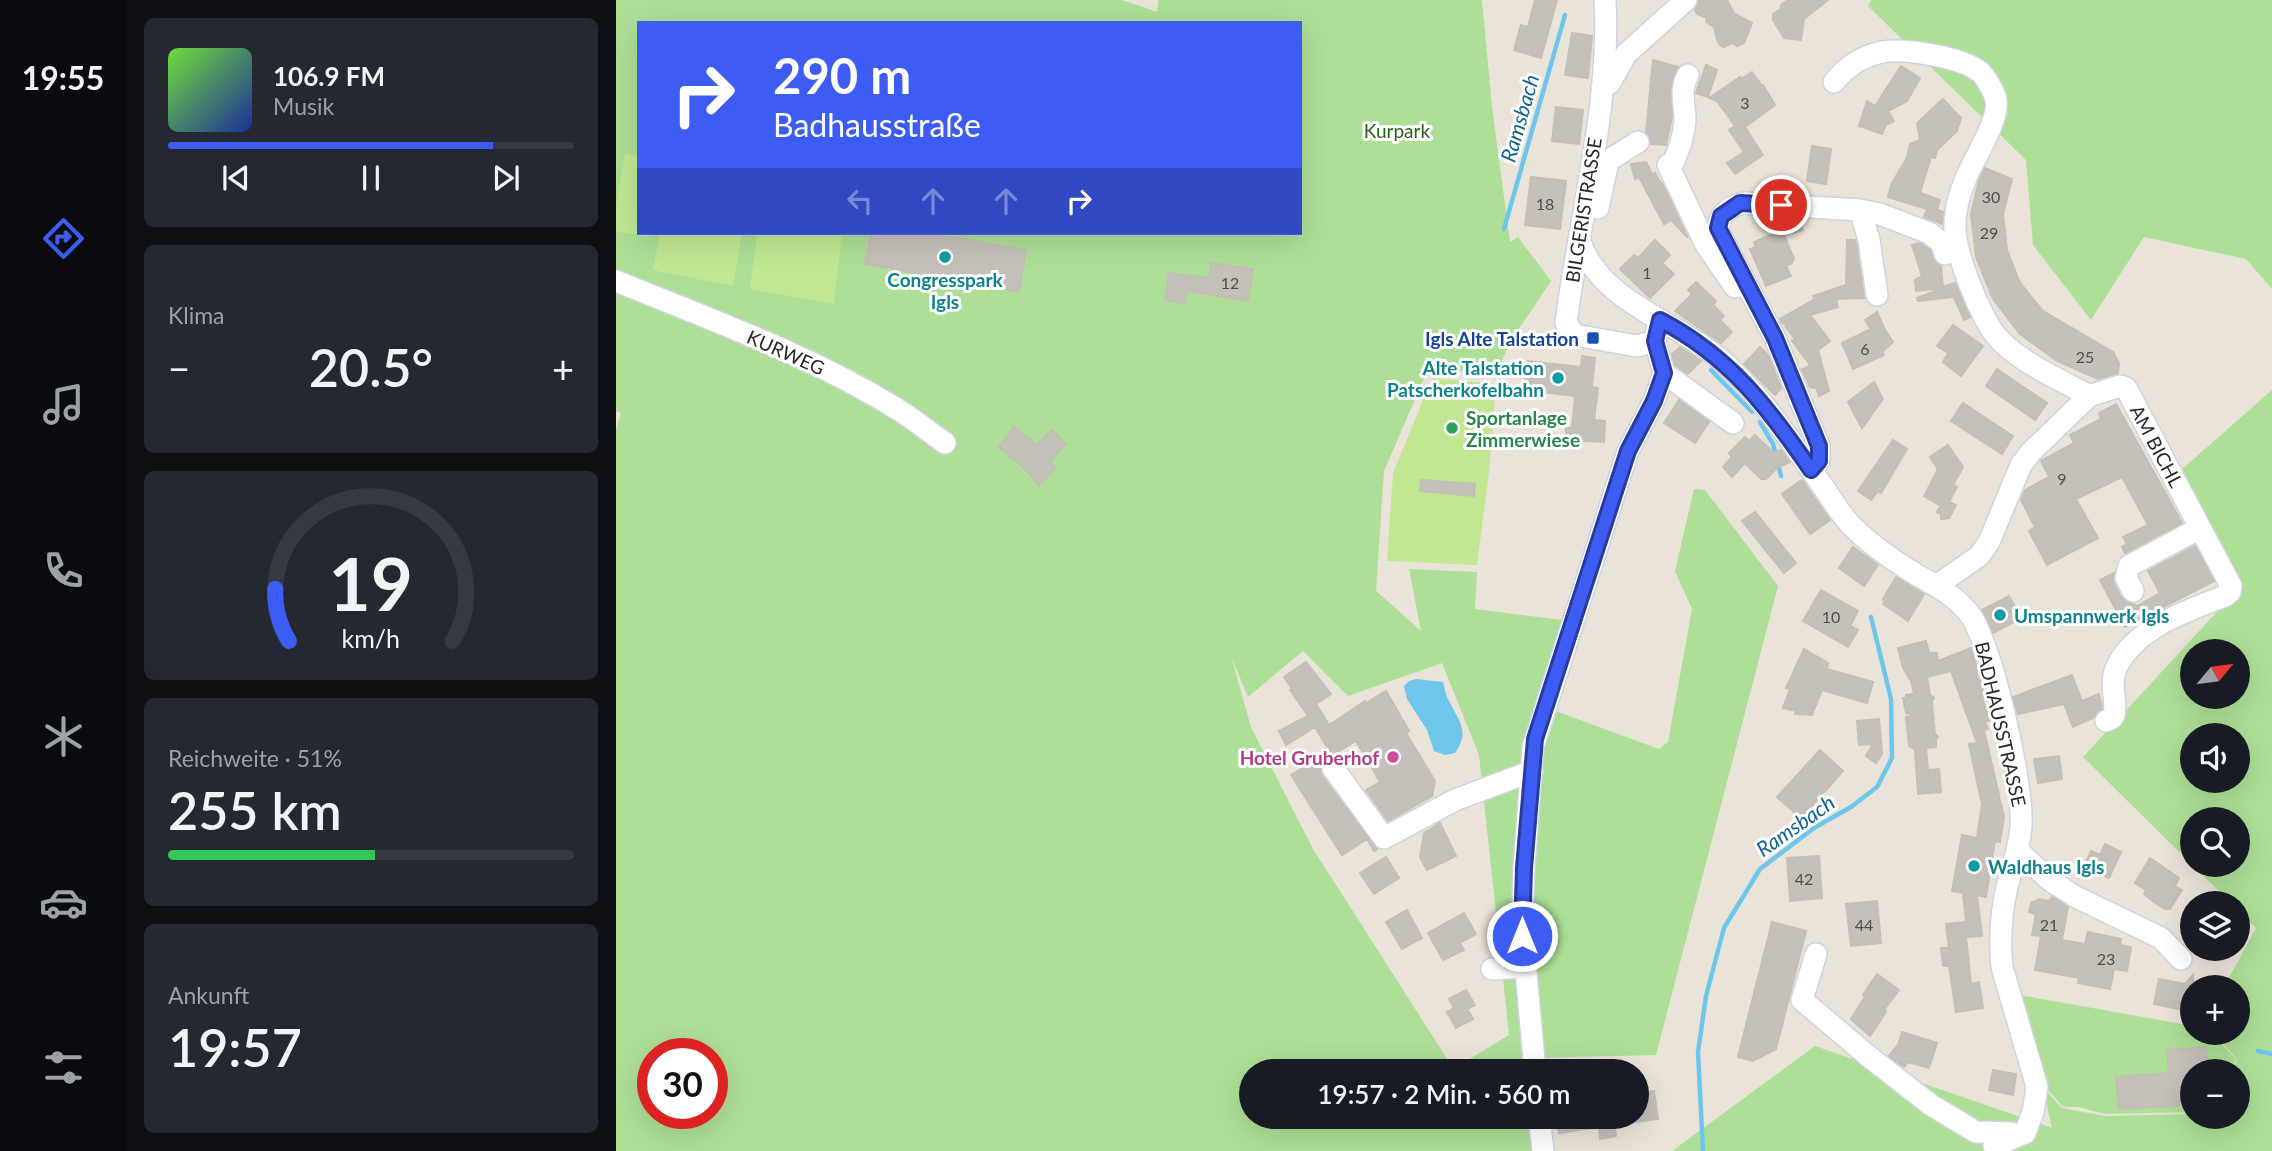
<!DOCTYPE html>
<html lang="de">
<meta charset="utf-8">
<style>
:root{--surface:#171b24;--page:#242831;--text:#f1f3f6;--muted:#9ea1a6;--line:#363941;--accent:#3d5cf4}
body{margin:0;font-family:Lato,sans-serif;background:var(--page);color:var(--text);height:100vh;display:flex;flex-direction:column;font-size:26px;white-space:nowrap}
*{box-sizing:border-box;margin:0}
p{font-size:23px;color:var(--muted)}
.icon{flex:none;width:38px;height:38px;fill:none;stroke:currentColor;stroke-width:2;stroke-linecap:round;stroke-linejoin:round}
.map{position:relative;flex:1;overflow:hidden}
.side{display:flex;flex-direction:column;gap:18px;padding:18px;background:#0d0f14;width:490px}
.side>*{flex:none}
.guide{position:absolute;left:21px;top:21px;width:665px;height:214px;border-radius:0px;box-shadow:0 7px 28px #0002;background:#3d5cf4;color:#fff;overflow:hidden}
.needle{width:46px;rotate:61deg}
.controls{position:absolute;left:1564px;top:639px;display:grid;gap:14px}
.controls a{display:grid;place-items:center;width:70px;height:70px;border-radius:50%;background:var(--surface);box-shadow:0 7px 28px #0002;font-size:35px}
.speed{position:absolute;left:21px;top:1038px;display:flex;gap:14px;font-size:35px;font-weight:700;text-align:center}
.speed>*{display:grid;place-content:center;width:91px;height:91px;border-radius:50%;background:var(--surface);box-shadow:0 7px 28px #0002;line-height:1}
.speed .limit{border:10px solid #d22;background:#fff;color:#111}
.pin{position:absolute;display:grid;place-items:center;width:60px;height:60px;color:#fff;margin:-30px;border:4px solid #fff;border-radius:50%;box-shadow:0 2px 7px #0007}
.me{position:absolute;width:77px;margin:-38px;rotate:0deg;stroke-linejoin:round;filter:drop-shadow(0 0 5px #0008)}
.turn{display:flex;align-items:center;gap:24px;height:147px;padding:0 21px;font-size:32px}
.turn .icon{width:91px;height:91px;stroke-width:2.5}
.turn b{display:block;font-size:49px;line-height:60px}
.lanes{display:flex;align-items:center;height:66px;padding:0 21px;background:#0003;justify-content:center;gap:35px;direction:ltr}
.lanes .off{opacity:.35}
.big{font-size:52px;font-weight:600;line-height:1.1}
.side .card{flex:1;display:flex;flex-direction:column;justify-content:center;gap:10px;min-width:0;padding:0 24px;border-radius:10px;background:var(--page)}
.side .dial{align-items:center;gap:0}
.dial svg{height:182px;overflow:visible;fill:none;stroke:var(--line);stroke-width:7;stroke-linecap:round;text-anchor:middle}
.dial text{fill:var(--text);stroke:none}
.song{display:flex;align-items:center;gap:21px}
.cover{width:84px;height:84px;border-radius:10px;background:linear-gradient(135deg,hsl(100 70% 55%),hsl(230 70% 35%))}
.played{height:7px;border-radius:4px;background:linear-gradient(90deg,var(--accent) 80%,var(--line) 80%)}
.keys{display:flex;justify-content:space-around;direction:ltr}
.heat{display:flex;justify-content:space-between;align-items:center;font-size:38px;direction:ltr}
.charge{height:10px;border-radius:5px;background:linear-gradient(90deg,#34c759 51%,var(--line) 0)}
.trip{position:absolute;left:623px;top:1059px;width:410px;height:70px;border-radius:35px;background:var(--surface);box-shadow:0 7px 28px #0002;font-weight:600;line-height:70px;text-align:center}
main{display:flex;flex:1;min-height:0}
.tab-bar{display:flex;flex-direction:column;width:126px;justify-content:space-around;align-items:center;background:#090b0e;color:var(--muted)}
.tab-bar .icon{width:49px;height:49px}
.tab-bar .active{color:var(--accent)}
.tab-bar b{font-size:32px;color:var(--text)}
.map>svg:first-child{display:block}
</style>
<main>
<nav class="tab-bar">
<b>19:55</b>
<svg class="icon active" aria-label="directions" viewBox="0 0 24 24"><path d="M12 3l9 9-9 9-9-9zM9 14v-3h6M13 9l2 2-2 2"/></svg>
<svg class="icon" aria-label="music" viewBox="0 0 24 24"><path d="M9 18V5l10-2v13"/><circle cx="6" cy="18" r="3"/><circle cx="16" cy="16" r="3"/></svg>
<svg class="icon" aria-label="phone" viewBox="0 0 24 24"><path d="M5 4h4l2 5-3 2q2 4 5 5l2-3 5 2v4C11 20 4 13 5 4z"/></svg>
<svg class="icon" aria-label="climate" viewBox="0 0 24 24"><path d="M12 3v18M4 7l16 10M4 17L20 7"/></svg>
<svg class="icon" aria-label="car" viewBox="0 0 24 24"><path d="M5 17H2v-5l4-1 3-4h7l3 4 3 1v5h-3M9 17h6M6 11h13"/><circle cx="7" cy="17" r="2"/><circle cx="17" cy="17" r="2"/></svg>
<svg class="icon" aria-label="filters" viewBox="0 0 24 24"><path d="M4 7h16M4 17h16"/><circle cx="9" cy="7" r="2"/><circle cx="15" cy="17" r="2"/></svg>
</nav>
<section class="side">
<div class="card">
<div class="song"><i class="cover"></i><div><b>106.9 FM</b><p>Musik</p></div></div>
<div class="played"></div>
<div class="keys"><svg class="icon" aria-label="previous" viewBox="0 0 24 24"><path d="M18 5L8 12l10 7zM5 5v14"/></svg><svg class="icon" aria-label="pause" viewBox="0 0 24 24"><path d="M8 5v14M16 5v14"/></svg><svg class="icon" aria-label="next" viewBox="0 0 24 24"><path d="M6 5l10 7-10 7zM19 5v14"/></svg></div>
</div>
<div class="card"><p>Klima</p>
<div class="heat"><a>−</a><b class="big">20.5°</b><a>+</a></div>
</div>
<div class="card dial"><svg viewBox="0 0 100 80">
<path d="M14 69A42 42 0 1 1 86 69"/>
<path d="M14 69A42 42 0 0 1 8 46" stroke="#3d5cf4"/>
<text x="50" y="56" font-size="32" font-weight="700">19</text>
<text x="50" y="72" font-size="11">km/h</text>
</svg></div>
<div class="card"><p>Reichweite · 51%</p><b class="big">255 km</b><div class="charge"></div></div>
<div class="card"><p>Ankunft</p><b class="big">19:57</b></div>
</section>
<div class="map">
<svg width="1656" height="1151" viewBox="0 0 1656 1151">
<rect width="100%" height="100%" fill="#eae3d9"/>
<path fill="#aedf97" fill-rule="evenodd" d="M0,0H506L541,12L542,0H866L876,107L894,242L902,237L935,281L894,342L880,375L813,367L768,471L760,591L805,631L793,569L861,572L859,609L946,620L934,673L910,742L913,1071H849L847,1063L893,1035L863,755L826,663L732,696L687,651L632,697L615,656L635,727L697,849L839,1071H635V1116L917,1117L920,1151H0V429L5,413L0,411ZM23,23H684V233H23ZM37,1054H96V1113H37Z
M1255,0H1656V289L1630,259L1528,237L1475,320L1417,245L1410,160L1252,6Z
M1656,390V1151H1056L1199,1046L1436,1128L1426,1086L1446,1108L1489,1116L1577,1114V1116H1622V1071H1617L1621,1059L1597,1033L1622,1032V987H1608L1640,928L1622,911V903H1615L1467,757L1622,589L1564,471ZM1577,651H1622V696H1577ZM1577,735H1622V780H1577ZM1577,819H1622V864H1577Z
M1078,489L1089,490L1162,586L1040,1055L924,1058L912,963L925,738L937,710L1043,749L1052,742L1076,609L1059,571Z
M1404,995L1577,1026V1032L1595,1033L1620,1059L1616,1071H1577V1112L1489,1114L1463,1107H1447L1426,1083Z"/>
<path fill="#c2e793" d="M9,153L23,156V233H34L33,237L0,231V209Z
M44,233H126L117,286L37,270Z
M141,233H226L218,304L134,289Z
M816,378L880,384L873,472L861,565L771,561L777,473Z"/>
<path fill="#6ec7ea" d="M800,679L827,682C829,688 829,693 832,699C842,720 855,731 839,753L829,755L818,751L811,730L791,699L788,686L793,681Z"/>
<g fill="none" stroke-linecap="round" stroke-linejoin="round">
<path stroke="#6ec7ea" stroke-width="4.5" d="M888,229L949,15
M1095,370L1136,412
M1144,422L1157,444L1165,476
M1642,1051L1656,1054
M1087,1151L1082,1052L1090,996L1108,928L1144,869L1198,828L1235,807L1261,787L1276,758L1275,699L1255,617"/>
</g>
<path fill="#c5c0b9" stroke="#c5bfb3" stroke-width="2" d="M919,0H941L925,58L898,50L905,25L912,27Z
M1083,0H1111L1118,13L1136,23L1128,43L1121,46L1117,43L1107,47L1102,43L1098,27L1090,22L1091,18L1081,14L1079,10Z
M1172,0H1212L1188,19L1185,40L1168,38L1157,20V14L1165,9V5Z
M956,33L976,36L972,78L949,75Z
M1037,60L1062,67L1055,85L1056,117L1050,145L1035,144L1033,136L1030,132Z
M1090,65L1101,70L1092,97L1080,93Z
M1285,66L1304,78L1291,101L1272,111L1278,121L1270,125L1266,134L1243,126L1251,101L1259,106Z
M1136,72L1146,86L1147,85L1159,105L1129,127L1147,155L1119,174L1111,163L1128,152L1113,130L1119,126L1101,101L1093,98L1124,77L1125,79Z
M1327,99L1345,118L1341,131L1321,150L1319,158L1315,157L1304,193L1324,200L1321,210L1327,212L1326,224L1308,217L1311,209L1272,197L1276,183L1291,158L1294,144L1304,140L1301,123Z
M940,107L967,110L963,144L936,141Z
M1196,146L1215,149L1210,184L1191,181Z
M1030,162L1036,174L1039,173L1045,184L1046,183L1072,238L1055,220L1048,224L1023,177L1019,179L1015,164Z
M1369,168L1396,179L1387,214L1391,250L1404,283L1427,311L1497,352L1503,363L1502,373L1482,379L1441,361L1404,334L1377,299L1360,257L1355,214L1363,180Z
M915,177L950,181L944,229L909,225Z
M1169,219L1184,220L1187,230L1168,235L1178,259L1176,263L1170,266L1175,276L1150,286L1134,249L1140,247L1138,242L1162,232L1159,222Z
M255,233H313L410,250L403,292L249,264Z
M1039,240L1054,255L1046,263L1058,274L1034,298L1004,269L1018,255L1022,258Z
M1231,240H1239L1240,243L1248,298L1220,299L1222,307L1194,315L1214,341L1202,350L1213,391L1203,396L1200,388L1194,387L1186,370L1194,365L1176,341L1179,339L1169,326L1175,321L1166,324L1164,319L1199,299L1197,296L1230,285Z
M1303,243L1314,250L1320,263L1325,266L1327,287L1339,283L1354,317L1348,320L1338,297L1302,301L1301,298L1327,288L1300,291L1299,280L1306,276L1296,245Z
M595,263L637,269L632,301L571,291L569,303L549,300L553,273L593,278Z
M1080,282L1100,301L1097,305L1108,316L1104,320L1116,332L1105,343L1059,311L1076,294L1072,290Z
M1261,312L1269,330L1277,342L1266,352L1268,355L1237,369L1226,343L1255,329L1249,320Z
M1337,325L1367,346L1345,376L1327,362L1332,353L1321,346Z
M1064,347L1085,361L1072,374L1059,365L1056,354Z
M1144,347L1152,355L1165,388L1159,395L1128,364Z
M966,356L979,358L976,387L982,388L978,420L989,421L988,442L950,440V428H956L959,396L908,390L912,361L965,367Z
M1381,369L1431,403L1419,420L1370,386Z
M1258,382L1267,399L1246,428L1232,402Z
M1063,400L1093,422L1079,443L1048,423Z
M1347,403L1397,436L1386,454L1335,421Z
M1500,404L1566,523L1509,553L1506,547L1511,544L1507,537L1532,525L1506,477L1460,499L1482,538L1431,565L1413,531L1419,527L1405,500L1409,490L1433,477L1425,461L1458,443L1454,435L1485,419L1483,413Z
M398,427L421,445L436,430L450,444L434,461L440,468L423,485L410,470L383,447Z
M1139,435L1158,453L1165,450L1174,462L1162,467L1150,479H1145L1129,463L1116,477L1107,467L1116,457L1113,453L1129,437L1133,441Z
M1277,440L1291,449L1265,493L1262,491L1255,500L1242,491Z
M1332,445L1347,467L1337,485L1341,487L1333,502L1340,505L1333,518L1325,519V514L1321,512L1325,506L1308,496L1322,469L1314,457Z
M805,480L859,484L858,496L804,491Z
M1186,480L1214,520L1194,534L1166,494Z
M1139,512L1180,563L1168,573L1126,521Z
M1579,546L1598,581L1509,627L1484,580L1498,573V584L1505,597L1511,602L1521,606L1544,593L1532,571Z
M1237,547L1262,565L1248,586L1223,568Z
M1280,577L1308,594L1292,621L1267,604L1269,601L1267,599Z
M1205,590L1242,611L1234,626L1242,630L1232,647L1187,621Z
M1393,596L1405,618L1377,633L1366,610Z
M1310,641L1313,653H1321L1322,661L1355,648L1369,696L1366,698L1374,720L1369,722L1372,729L1368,730L1388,817L1384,842L1379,841L1370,897L1361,895L1366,936L1350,937L1355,984L1363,982L1367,1008L1340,1012L1333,966H1327L1325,948H1333L1330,924L1350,922L1347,893L1336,891L1346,835L1361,838L1366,804L1353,744L1361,743L1335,671L1311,677L1314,695L1318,698L1316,701L1317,715L1319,734L1322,737L1320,740V747L1310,748L1312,770L1323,769L1325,792L1302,794L1299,750L1293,746L1290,717L1300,716L1290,713L1287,698H1290V695L1298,694L1295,681L1287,668L1282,648Z
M1188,649L1212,663L1211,669L1257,682L1251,703L1206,690L1196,715L1179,714L1180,711L1167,708L1174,689L1170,688Z
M690,662L715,694L700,704L713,725L749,701L750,703L770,691L793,731L790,733L819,781L816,796L772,821L750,790L764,782L740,741L716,755L699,727L670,745L663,731L692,716L674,690L676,689L668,677Z
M1456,675L1466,701L1483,694L1486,709L1477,718L1457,727L1448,704L1402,714L1397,697Z
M1263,719L1266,754L1260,763L1250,756L1257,744L1243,745L1241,721Z
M1204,750L1227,771L1185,818L1161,797Z
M1443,756L1446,779L1422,783L1418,759Z
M701,759L706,776L761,849L758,851L751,839L726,855L675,775Z
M824,823L840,856L811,870L804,857L808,833Z
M1489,844L1505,852L1493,878L1468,867L1475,851L1484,855Z
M1203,856L1206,898L1174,901L1171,858Z
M770,857L783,878L758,894L744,873Z
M1534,858L1563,878L1559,886L1566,890L1554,909H1549L1539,903L1528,894L1530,890L1519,883Z
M1436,897L1452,907L1446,940L1469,944L1472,932L1505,939L1504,945L1515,947L1511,971L1498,969L1494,989L1462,983L1463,978L1419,970L1425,936L1416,935L1420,914L1413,912L1415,903L1423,899L1433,901Z
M1261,901L1265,943L1235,946L1230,904Z
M791,910L806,938L786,949L770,922Z
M848,913L860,934L844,943L848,950L827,960L812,933Z
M1156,922L1190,931L1160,1049L1137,1061L1122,1057Z
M1261,974L1283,990L1268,1010L1270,1012L1254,1036L1235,1019L1249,997L1247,995Z
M1577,975V1012L1538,1004L1543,979L1569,984Z
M850,990L859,1005L851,1009L857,1019L840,1028L831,1012L838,1008L833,999Z
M1286,1032L1321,1043L1313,1068L1292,1062L1288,1067L1273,1056L1282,1045Z
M1590,1047L1592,1071H1577V1105L1503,1109L1500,1077L1553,1073L1551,1050Z
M1377,1070L1400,1074L1397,1095L1373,1090Z
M1038,1091L1042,1119L1020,1122V1094Z
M940,1116H1007V1124L999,1125L1000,1136L984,1139L983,1127L943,1133Z"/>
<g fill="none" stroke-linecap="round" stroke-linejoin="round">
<g stroke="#cfd2e1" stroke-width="24">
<path id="minor" d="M989,0C995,105 963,219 950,323L959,335L1021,346L1039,341
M1218,82C1231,66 1245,57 1266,52C1288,48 1346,57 1364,72C1369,76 1379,93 1380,100C1384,116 1362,153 1354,169C1346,187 1339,205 1339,225C1338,251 1365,320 1383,339C1406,364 1444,379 1473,396
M986,87L994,83L1010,54L1070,0
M1052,165L1089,243L1119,287
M1054,169C1062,154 1068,137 1069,120C1069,104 1063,90 1072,75
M982,208L992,161L1022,142
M1244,210L1253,240L1261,295
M964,241C984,302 1058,320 1103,358C1145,394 1174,441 1206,485C1215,498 1223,512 1234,524C1253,544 1278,561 1301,575C1320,586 1338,595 1352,612C1376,641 1408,788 1405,826C1404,845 1397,864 1392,883C1385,911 1383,938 1386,967L1421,1087L1417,1112L1409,1133L1378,1146
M0,281C95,320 194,355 281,409C298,419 313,432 329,443
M1048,373L1117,423
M1195,470L1203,461V446L1159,338L1103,233C1100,216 1113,206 1128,203L1244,210L1264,214L1313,233L1325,242L1329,254
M1320,586L1363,556L1373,542L1405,465L1415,452L1473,396L1504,386L1510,388L1615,586L1614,592L1609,596C1571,611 1521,627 1501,666C1492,685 1502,701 1498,715C1496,720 1494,719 1490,721
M1517,591L1510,578L1513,566L1584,528
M717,768L768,838L839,800L916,771
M1401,850L1435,881L1460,897L1545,938L1565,959
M1200,954L1186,1000L1251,1055L1315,1105L1360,1132L1396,1133
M876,969L908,967
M919,1071L906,927L908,868L917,747L1012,451L1038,401L1048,373L1039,341L1043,320
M923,1116L927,1151"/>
</g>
<use href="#minor" stroke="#fff" stroke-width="21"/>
</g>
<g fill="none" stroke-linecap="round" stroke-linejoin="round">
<g stroke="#283c9f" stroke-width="18">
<path id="route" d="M906,936L908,868L919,739L1012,451L1038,401L1048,373L1039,341L1044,320C1113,356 1152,407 1195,470L1203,461V446L1159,338L1102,228L1105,216L1124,203L1165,205"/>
</g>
<use href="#route" stroke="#3d5cf4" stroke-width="12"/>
</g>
<g fill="#0f9aa8" stroke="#fff" stroke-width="2.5">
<circle cx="329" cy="257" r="7"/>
<circle cx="942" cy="378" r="7"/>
<circle cx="1384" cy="615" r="7"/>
<circle cx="1358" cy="866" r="7"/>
</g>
<rect fill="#1a4fb4" stroke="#fff" stroke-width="2.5" x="970" y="331" width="14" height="14" rx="3.5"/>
<circle fill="#2e9e5b" stroke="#fff" stroke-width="2.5" cx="836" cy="428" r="7"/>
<circle fill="#d1479c" stroke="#fff" stroke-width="2.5" cx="777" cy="757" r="7"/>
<g text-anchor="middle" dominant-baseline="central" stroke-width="6" stroke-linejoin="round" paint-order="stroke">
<g font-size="16" fill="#4f4e4c">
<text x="1129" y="102">3</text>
<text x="1375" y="196">30</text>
<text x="929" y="203">18</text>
<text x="1373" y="232">29</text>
<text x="1031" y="272">1</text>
<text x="614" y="282">12</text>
<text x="1249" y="348">6</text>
<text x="1469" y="356">25</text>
<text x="1446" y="478">9</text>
<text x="1215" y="616">10</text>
<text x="1188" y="878">42</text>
<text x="1248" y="924">44</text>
<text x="1433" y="924">21</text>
<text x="1490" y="958">23</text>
</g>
<g font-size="19" fill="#29611b" stroke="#fff">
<text x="781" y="130">Kurpark</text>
</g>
<g font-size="19" fill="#282828" stroke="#fff">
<text transform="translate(967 210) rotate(-81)">BILGERISTRASSE</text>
<text transform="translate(170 352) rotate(24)">KURWEG</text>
<text transform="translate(1541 446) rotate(62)">AM BICHL</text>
<text transform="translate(1385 724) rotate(77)">BADHAUSSTRASSE</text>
</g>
<g font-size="19" font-weight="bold" fill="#0d838f" stroke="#fff" text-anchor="start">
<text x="329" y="279" text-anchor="middle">Congresspark<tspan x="329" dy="22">Igls</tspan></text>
<text x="928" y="367" text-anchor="end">Alte Talstation<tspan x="928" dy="22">Patscherkofelbahn</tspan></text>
<text x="1398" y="615">Umspannwerk Igls</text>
<text x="1372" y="866">Waldhaus Igls</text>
</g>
<g font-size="19" font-weight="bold" fill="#164399" stroke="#fff" text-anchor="end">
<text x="963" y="338">Igls Alte Talstation</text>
</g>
<g font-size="19" font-weight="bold" fill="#27864d" stroke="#fff" text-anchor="start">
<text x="850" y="417">Sportanlage<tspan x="850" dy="22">Zimmerwiese</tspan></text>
</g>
<g font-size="19" font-weight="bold" fill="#b23c85" stroke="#fff" text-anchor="end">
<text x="763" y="757">Hotel Gruberhof</text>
</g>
<g font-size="21" font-style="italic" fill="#116492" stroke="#fff">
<text transform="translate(903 118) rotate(-74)">Ramsbach</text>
<text transform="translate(1179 825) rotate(-35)">Ramsbach</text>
</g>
</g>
</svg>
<div class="controls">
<a><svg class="needle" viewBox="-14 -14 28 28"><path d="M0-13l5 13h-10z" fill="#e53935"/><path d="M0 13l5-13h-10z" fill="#9ea1a6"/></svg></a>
<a><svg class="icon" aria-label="sound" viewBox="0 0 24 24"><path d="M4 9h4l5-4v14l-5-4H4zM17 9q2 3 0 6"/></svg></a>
<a><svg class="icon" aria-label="search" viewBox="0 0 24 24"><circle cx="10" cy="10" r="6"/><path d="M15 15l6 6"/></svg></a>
<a><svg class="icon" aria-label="layers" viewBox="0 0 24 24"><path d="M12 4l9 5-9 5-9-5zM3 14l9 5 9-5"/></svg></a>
<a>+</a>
<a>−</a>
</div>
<div class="speed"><div class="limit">30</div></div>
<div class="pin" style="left:1165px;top:205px;background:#d93025"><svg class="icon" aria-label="arrive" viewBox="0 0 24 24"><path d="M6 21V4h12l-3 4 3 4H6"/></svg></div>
<svg class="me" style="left:906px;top:936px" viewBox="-20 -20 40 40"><circle r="17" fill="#3d5cf4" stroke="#fff" stroke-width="3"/><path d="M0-11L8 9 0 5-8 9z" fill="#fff"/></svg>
<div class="trip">19:57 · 2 Min. · 560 m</div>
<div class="guide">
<div class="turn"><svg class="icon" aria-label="right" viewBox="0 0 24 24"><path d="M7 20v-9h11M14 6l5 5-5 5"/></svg><div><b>290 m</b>Badhausstraße</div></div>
<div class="lanes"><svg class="icon off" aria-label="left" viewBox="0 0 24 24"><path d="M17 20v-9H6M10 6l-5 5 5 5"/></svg><svg class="icon off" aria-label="ahead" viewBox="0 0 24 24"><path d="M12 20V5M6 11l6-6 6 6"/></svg><svg class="icon off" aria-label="ahead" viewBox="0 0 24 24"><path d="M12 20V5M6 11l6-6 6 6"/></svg><svg class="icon" aria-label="right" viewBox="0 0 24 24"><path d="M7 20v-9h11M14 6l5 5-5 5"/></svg></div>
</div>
</div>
</main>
